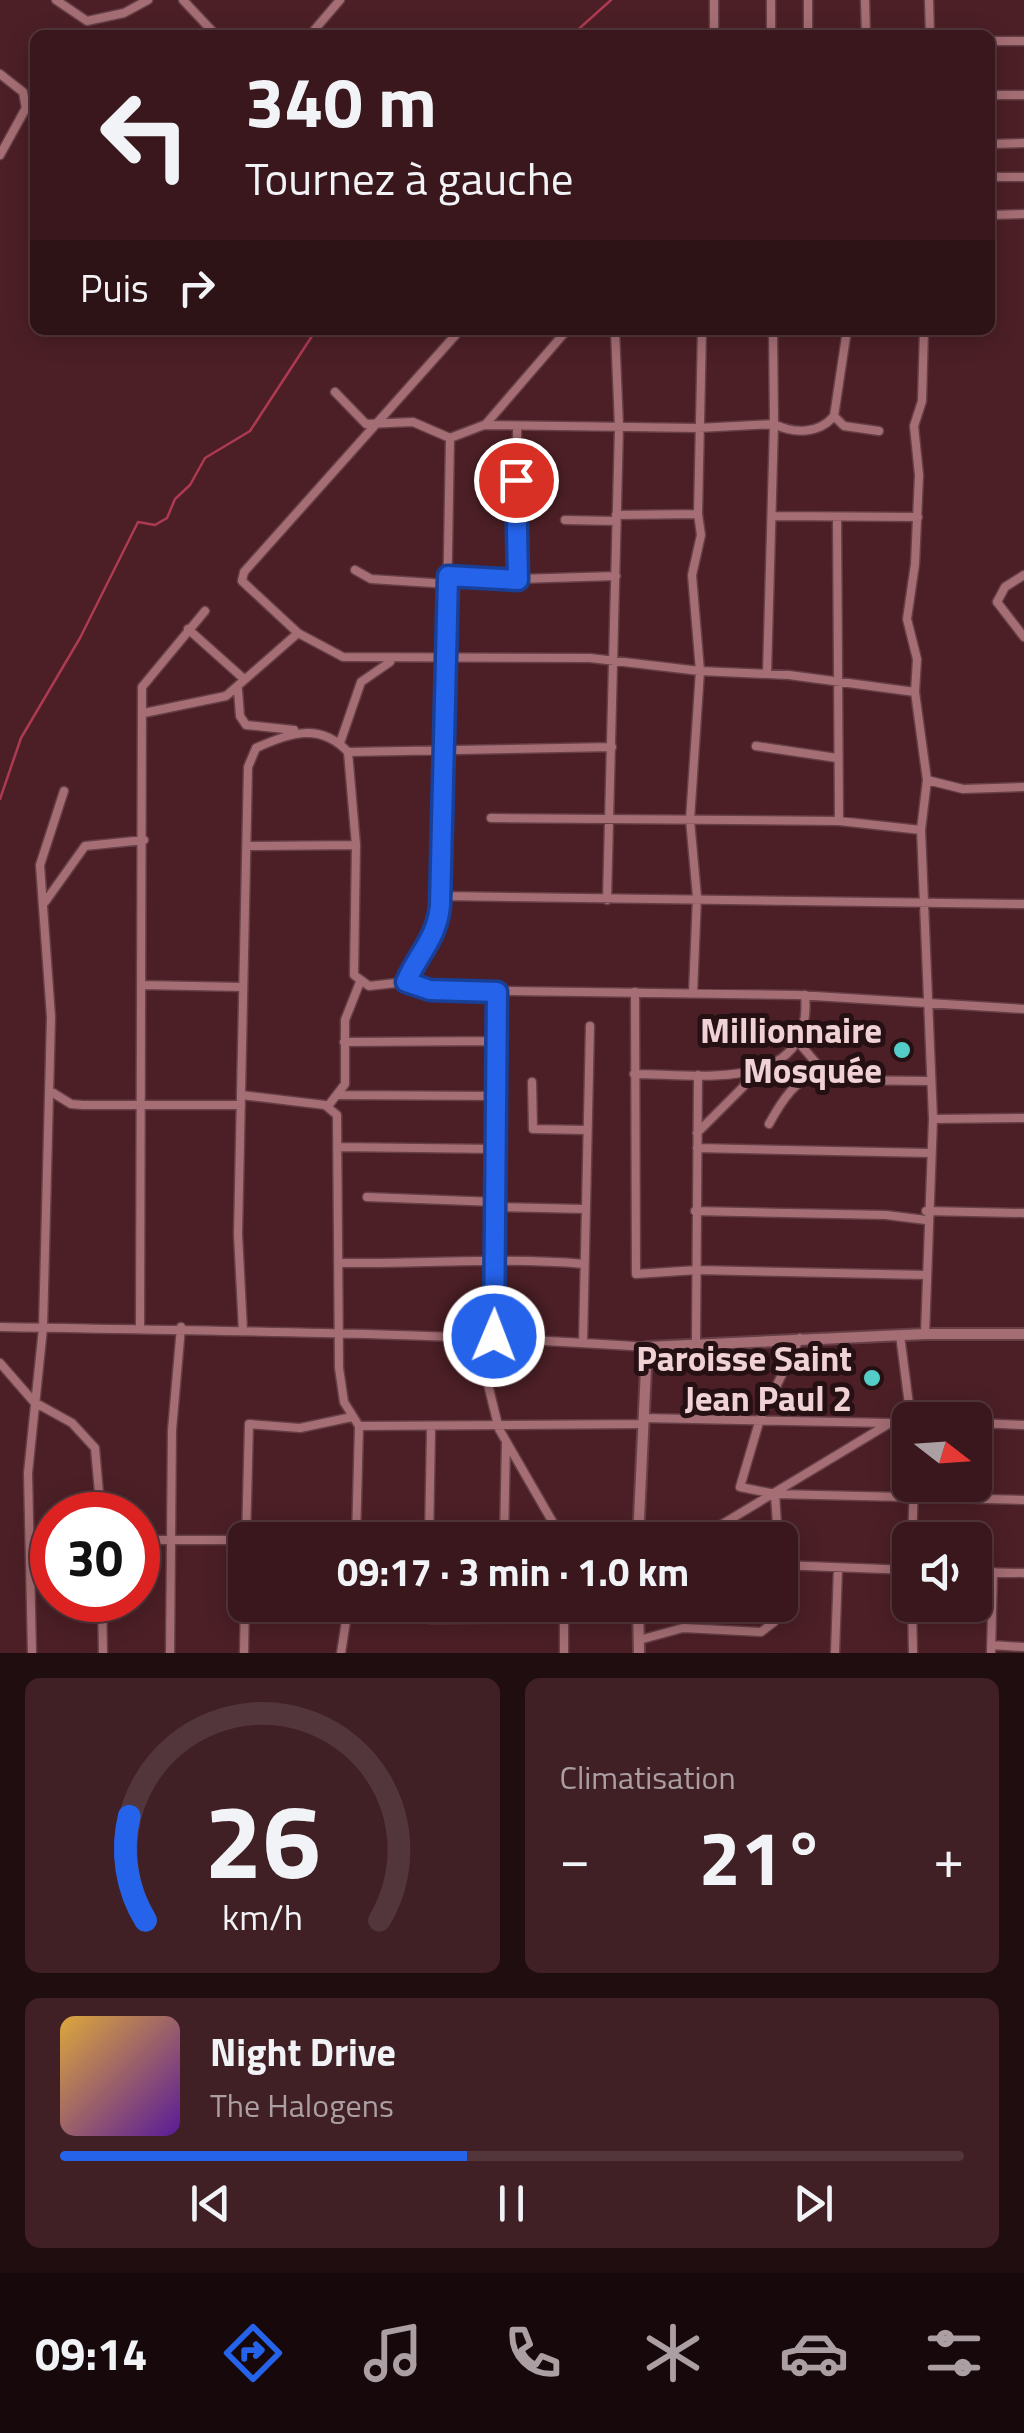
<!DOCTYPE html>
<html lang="fr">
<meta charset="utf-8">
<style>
:root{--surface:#39171c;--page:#402025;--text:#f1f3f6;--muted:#ab9fa3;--line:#53363b;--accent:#2563eb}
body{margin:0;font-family:"Titillium Web",sans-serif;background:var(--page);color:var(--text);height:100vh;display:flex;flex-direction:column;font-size:38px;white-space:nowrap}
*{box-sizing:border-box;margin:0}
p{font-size:32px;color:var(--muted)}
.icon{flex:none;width:55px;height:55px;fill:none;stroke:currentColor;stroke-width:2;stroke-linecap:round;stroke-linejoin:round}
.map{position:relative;height:1653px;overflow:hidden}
.panel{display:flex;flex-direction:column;gap:25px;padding:25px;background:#1f0d0f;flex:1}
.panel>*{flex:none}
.guide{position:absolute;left:30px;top:30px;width:965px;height:305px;border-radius:15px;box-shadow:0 5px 25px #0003,0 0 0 2px var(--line);background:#39171c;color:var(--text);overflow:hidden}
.needle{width:65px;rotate:107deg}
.buttons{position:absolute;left:892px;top:1402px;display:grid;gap:20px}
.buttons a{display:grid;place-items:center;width:100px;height:100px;border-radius:15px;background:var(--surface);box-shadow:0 5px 25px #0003,0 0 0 2px var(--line);font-size:50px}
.speed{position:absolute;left:30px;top:1492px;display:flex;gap:20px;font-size:50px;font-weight:700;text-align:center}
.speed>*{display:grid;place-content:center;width:130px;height:130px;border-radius:50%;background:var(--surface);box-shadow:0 5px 25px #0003,0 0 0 2px var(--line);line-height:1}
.speed .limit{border:15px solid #d22;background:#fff;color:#111}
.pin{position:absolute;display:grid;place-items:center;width:85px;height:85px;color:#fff;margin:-42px;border:5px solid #fff;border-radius:50%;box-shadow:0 2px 10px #0007}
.me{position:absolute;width:110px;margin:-55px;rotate:1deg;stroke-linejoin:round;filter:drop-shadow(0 0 8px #0008)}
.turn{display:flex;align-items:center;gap:35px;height:210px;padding:0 50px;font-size:45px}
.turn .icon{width:130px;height:130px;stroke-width:2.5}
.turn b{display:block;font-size:70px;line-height:85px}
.then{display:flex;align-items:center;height:95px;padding:0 50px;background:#0003;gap:20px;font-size:38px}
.big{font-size:75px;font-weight:700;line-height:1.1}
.panel .tile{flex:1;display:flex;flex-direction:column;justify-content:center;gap:15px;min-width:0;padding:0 35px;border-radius:15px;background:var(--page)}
.panel .dial{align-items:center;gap:0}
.dial svg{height:260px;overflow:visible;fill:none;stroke:var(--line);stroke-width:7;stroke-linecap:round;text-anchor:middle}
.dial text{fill:var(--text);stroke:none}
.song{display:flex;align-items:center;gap:30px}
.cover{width:120px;height:120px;border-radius:15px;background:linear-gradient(135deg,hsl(40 70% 55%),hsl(270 70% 35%))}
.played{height:10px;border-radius:5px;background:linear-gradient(90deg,var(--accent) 45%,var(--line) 45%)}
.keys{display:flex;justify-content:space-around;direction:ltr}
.heat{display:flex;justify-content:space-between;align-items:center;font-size:55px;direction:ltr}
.panel .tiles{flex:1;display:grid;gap:25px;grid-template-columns:1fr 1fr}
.tile:last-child{grid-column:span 2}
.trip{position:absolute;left:228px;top:1522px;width:570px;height:100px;border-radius:15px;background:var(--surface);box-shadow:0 5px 25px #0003,0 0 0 2px var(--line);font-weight:700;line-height:100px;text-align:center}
.tab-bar{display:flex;height:160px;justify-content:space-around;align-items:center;background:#17090b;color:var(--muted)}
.tab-bar .icon{width:70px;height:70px}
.tab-bar .active{color:var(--accent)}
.tab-bar b{font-size:45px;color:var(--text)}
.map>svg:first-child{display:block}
</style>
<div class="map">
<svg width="1024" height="1653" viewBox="0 0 1024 1653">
<rect width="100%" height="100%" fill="#4c1f26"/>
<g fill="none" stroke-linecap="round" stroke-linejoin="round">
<path stroke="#ad3a52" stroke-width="2.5" d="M572,35L611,0
M0,799L21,738L80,638L138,522L155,525L167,518L175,499L190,485L205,458L250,431L316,330"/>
<g stroke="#663e46" stroke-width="11">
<path id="street" d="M56,0L87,21L124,13L148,0
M183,0L216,35
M771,0V35
M865,0L866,35
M929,0L930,35
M310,35L340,0
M714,35V0
M808,35V0
M990,41H1024
M0,74L23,92L26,108L0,155
M990,95H1024
M990,144L1024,143
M990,177H1024
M990,215L1024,214
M460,330L244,572L242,581L298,633L343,657L590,658L700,671L789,675L915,692L927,780L921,830L933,1119L925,1334
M335,392L366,424L413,422L450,438
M834,416L844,426L879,431
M485,425L567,330
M517,426L518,579
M450,438L484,425L698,428L774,424L773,330
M616,515L698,514
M774,516L918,517
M837,518L839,821
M565,520L616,521
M355,570L371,579L448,584
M1024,575L1005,587L997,602L1024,637
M448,576L518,579L616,576
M188,629L244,679
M767,674L774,424C794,434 819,434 834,416L847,330
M238,690L240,716L246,725L294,730
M915,692L917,659L907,619L915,564L919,475L914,426L922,401L924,330
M144,713L226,696L298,633
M340,743L361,682L390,662
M756,746L837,758
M348,752L612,747
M927,780L963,789L1024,787
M491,818L839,821L921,830
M247,846L356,845
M442,896L1024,904
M607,900L619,427L615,330
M45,902L85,846L144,840
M405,982L430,990L798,995L1024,1009
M142,985L242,987
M635,992L636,1274L697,1270L926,1275
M693,993L697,897L690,820L700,671L692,575L701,535L698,514L702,330
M344,1042L497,1041
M799,1043L823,1071L841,1080L928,1081
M634,1074C699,1074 814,1095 805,995
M532,1082L533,1129L586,1130
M50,1091L71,1104L83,1105H241
M241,1095L325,1105L337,1115L339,1368L344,1402L359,1426L356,1540
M339,1095L496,1096
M328,1106L345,1084V1020L360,982
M933,1119L1024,1118
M769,1124C781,1102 797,1076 823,1071
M697,1133L743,1087L749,1074
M338,1147L496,1149
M697,1148L930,1153
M367,1197L496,1202
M495,1207L585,1209
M695,1211L886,1215L926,1220
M926,1211L1024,1213
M339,1263C420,1264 503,1257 584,1264
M0,1327C216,1331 431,1332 647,1347
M140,1327L142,687L205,611
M243,1331L238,1234L248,767L256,748C289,733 320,722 348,752L356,845L354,975L369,986L405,982C422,943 437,943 442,896L450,438
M900,1335L911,1420
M476,1336L499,1429L563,1540
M495,1336L497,992
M800,1338L760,1419L740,1487L775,1494L1024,1500
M696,1342L698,1075
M583,1343L590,1026
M0,1363L34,1402L72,1423L95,1448L101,1515
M643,1418L890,1423
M975,1423L1024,1425
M359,1426L643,1424
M775,1494L778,1540
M30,1538H52
M138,1540H325
M246,1540L249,1424L300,1428L352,1417
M429,1540L431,1429
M504,1540L506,1441
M696,1540L890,1423L910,1421
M912,1540L914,1485
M780,1565L910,1570
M975,1572L1024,1573
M102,1600L103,1653
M912,1605L913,1653
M348,1609L432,1619L564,1618
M639,1640L683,1628L761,1632L774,1622L775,1605
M991,1645L1024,1647
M32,1653L28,1473L43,1328L51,1017L40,865L64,791
M170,1653L172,1430L181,1327
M244,1653L245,1600
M341,1653L348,1608
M564,1653V1605
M835,1653L838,1568
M991,1653L993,1572"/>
</g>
<g stroke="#663e46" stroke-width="14">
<path id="secondary" d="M638,1540L647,1347L925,1334H1024
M638,1605L639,1653"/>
</g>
<use href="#street" stroke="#a46e74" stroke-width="8"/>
<use href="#secondary" stroke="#a46e74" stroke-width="10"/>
</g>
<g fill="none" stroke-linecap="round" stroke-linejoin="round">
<g stroke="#184099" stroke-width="25">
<path id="route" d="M494,1336L497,992L430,990L406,982C418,954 437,938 440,906L448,576L518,580L516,480"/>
</g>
<use href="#route" stroke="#2563eb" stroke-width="18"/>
</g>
<g fill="#54cdc8" stroke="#251013" stroke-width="4">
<circle cx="902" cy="1050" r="10"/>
<circle cx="872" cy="1378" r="10"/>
</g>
<g text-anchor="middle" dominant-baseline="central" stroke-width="10" stroke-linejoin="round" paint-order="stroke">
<g font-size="35" font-weight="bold" fill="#f0d1d4" stroke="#251013" text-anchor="end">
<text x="882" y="1030">Millionnaire<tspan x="882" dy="40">Mosquée</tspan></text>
<text x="852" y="1358">Paroisse Saint<tspan x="852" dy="40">Jean Paul 2</tspan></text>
</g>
</g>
</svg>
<div class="buttons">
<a><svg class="needle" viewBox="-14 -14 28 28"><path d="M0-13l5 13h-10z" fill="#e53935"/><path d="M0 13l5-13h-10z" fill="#ab9fa3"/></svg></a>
<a><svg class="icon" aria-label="sound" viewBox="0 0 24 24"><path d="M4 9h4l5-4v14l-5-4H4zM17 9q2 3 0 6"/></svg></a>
</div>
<div class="speed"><div class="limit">30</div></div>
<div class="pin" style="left:516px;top:480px;background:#d93025"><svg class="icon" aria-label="arrive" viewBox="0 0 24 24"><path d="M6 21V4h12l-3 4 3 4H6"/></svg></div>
<svg class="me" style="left:494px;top:1336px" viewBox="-20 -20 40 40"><circle r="17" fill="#2563eb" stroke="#fff" stroke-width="3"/><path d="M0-11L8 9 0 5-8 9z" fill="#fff"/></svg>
<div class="trip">09:17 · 3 min · 1.0 km</div>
<div class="guide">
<div class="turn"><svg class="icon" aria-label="left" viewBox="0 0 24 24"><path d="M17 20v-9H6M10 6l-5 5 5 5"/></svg><div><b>340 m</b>Tournez à gauche</div></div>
<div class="then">Puis<svg class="icon" aria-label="right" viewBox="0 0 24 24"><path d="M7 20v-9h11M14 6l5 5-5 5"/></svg></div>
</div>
</div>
<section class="panel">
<div class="tiles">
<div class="tile dial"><svg viewBox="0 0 100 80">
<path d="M14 69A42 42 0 1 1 86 69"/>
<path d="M14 69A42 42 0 0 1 9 37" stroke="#2563eb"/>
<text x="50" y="56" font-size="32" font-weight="700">26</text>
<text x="50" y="72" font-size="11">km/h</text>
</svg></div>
<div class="tile"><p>Climatisation</p>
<div class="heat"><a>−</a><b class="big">21°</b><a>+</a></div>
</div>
<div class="tile">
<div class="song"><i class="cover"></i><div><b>Night Drive</b><p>The Halogens</p></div></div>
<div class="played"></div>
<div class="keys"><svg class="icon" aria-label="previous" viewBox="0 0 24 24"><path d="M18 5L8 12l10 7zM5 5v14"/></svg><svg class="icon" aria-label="pause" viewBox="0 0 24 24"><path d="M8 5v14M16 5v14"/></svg><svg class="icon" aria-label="next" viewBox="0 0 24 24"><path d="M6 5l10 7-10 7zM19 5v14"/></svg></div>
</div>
</div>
</section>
<nav class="tab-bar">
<b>09:14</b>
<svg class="icon active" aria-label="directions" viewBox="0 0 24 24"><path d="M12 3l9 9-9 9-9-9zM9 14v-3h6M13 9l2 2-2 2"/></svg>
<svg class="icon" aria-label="music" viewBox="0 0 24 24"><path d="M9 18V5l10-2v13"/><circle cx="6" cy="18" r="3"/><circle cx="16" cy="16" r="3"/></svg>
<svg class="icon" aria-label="phone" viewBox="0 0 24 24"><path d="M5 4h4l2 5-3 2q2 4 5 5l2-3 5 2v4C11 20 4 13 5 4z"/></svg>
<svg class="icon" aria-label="climate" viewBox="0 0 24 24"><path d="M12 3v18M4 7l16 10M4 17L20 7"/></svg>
<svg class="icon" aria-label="car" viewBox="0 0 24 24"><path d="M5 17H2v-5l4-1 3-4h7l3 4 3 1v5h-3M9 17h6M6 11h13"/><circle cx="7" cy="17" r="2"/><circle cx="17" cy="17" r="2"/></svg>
<svg class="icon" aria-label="filters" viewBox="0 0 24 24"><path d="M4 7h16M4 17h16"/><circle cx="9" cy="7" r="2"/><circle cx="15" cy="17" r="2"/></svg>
</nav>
